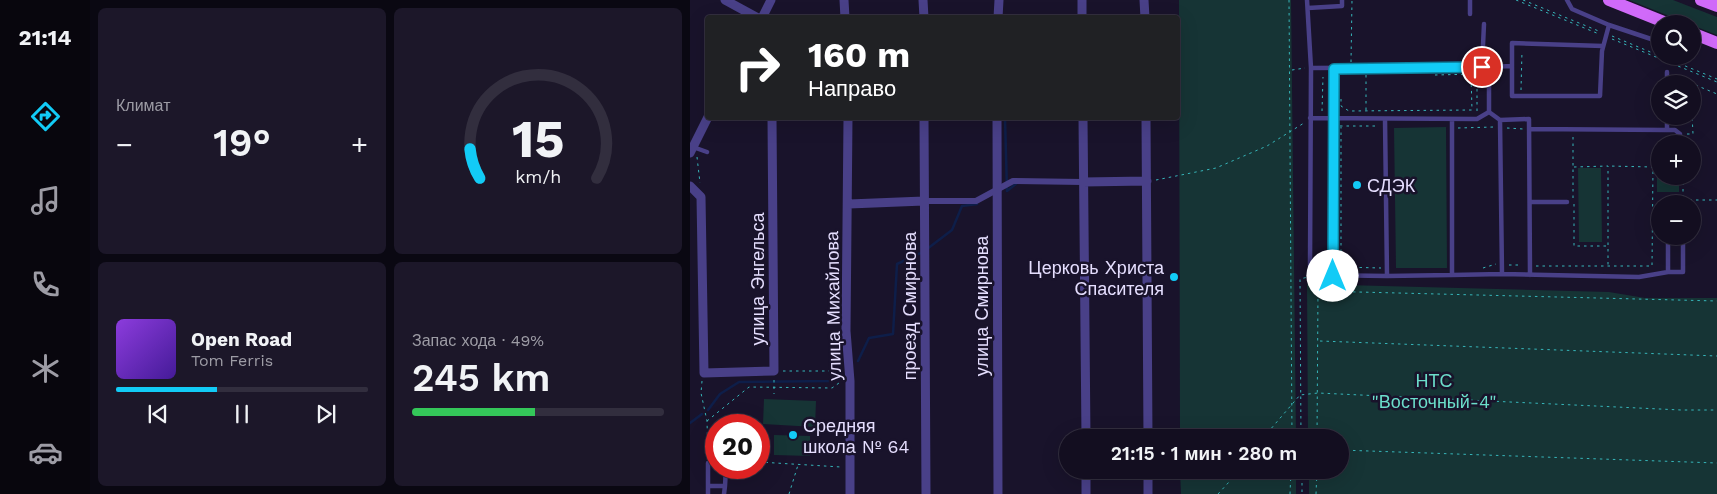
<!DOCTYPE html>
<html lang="ru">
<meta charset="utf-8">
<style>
:root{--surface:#130e20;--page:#1c1729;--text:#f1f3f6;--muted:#9d9ca5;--line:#322e3e;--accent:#12cbf6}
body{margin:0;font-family:"Work Sans",sans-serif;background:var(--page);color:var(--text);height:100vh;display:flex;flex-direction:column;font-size:19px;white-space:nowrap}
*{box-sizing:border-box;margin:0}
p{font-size:16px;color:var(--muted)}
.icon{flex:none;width:28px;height:28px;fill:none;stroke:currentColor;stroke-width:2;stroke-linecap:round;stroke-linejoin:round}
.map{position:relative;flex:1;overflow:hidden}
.drawer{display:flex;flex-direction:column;gap:8px;padding:8px;background:#0a0812;width:600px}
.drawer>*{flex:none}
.banner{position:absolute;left:15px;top:15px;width:475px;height:105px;border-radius:5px;box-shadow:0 5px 20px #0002,0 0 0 1px var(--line);background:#202124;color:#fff;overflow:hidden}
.fabs{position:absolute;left:961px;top:15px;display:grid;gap:10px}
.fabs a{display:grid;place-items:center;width:50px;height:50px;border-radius:50%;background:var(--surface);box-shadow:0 5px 20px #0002,0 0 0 1px var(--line);font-size:25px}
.speed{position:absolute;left:15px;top:414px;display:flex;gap:10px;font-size:25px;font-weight:700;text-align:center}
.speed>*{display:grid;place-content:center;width:65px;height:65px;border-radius:50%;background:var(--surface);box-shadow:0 5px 20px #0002,0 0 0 1px var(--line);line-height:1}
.speed .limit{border:8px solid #d22;background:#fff;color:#111}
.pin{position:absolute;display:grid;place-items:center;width:42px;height:42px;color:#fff;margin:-21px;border:2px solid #fff;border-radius:50%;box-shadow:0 1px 5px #0007}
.me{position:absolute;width:55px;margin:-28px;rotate:0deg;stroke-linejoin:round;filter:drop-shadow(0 0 4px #0008)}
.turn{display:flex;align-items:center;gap:18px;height:105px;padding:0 20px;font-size:22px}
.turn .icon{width:65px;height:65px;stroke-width:2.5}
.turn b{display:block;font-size:35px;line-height:42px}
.big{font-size:38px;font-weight:600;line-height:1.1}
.drawer .widget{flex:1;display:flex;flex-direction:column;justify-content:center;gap:8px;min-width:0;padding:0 18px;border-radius:8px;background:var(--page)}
.drawer .dial{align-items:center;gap:0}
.dial svg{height:130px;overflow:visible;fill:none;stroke:var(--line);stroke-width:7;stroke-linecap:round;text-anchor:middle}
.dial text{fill:var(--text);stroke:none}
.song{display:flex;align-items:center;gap:15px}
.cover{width:60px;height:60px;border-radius:8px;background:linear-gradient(135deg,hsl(270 70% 55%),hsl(260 70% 35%))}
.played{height:5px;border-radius:2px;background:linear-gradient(90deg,var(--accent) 40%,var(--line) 40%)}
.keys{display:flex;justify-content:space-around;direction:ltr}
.heat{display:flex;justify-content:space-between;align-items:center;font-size:28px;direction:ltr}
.charge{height:8px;border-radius:4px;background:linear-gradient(90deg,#34c759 49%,var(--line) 0)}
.drawer .tiles{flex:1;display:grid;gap:8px;grid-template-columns:repeat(2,1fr)}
.trip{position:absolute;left:369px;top:429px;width:290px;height:50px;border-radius:25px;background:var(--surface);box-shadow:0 5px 20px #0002,0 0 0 1px var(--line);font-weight:600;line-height:50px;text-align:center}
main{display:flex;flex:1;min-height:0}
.menu{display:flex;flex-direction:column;width:90px;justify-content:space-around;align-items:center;background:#08060d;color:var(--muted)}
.menu .icon{width:35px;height:35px}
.menu .on{color:var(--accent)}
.menu b{font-size:22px;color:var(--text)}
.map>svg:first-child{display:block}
</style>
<main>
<nav class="menu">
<b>21:14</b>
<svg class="icon on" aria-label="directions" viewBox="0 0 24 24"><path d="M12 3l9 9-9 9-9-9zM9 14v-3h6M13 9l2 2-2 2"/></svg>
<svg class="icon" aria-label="music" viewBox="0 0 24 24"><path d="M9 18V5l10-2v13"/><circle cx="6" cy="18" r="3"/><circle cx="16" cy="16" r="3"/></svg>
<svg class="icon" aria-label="phone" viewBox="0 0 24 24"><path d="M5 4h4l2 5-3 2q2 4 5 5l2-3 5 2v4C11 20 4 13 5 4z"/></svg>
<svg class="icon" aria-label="climate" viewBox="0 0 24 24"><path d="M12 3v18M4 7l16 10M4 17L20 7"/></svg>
<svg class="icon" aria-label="car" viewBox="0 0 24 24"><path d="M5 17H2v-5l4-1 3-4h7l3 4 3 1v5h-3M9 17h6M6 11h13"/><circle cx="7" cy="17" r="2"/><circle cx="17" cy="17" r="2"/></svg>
</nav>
<section class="drawer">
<div class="tiles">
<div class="widget"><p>Климат</p>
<div class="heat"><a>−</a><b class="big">19°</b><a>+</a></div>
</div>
<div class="widget dial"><svg viewBox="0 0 100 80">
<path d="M14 69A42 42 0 1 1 86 69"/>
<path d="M14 69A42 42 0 0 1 8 51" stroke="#12cbf6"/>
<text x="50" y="56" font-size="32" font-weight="700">15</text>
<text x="50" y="72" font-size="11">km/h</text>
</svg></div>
<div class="widget">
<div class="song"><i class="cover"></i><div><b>Open Road</b><p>Tom Ferris</p></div></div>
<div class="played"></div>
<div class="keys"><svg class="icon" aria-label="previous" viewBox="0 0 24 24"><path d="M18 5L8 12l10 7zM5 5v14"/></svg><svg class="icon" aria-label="pause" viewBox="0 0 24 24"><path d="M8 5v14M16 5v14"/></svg><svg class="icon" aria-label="next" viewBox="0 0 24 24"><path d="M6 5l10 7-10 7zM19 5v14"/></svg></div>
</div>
<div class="widget"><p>Запас хода · 49%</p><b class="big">245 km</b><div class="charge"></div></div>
</div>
</section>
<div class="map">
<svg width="1027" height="494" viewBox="0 0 1027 494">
<rect width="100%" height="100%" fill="#19132b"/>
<path fill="#163435" d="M489,0H601L606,437H490Z
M939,0H983L1027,17V35Z
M756,127L757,268H706L704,128Z
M888,168H911L912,242H889Z
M967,176H989V192H967Z
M617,284L919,292L955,298H1027V494H619V470H650V438L618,437Z
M74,399L126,401L125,427L73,424Z
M84,435L120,436V456L84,455Z
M490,470H606V494H491Z"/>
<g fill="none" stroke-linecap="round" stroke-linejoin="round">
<path stroke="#0e1e49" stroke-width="2.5" d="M315,118L317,191
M317,191L327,183
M237,249L262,230L272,206L287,204
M168,361L179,338L203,334L207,264L233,252
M18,410L30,394L49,382L142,381L155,376
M0,423L12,414"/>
<path stroke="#36b6ba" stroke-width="1" stroke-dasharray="2.5 4" stroke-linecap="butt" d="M599,0L602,438
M826,0L909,34
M833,0L911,32
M922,36L970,56
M922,39L1027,82
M971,56L1027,79
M661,62L662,0
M602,70L615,68
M676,75V110
M745,75L788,74
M787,76V112
M991,84V80L996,81L1027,94
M831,90L832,51
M651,99V106L659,111L782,110L781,75
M632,111L633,77
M991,125V116
M650,126H689
M768,128L804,127
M817,128L833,129
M997,134H1003L1002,114
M883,137V200
M7,157L10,183
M884,167L918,166V266
M964,167H970
M993,176V204
M466,180L526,168L577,146L614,123
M993,200H1027
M884,204V246H917
M963,215H970
M651,265V127
M819,265H832
M628,266L636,267
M846,266H962L963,167L918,166
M650,267L691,268
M793,268L806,264
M630,341L1027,356
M93,371H149
M84,380V394
M12,381L11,393L17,421L18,456
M17,421L59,387L142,388L149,383V367
M573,438L610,395L628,393L991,410H1027
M611,438L610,279L618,277
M627,438L628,291L1027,301
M650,450L1027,463
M69,462L151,467
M612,470V494
M99,494L108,465
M528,494L550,470
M600,494L601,470
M626,494L627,470"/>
<path stroke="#494088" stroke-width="4.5" d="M617,0L621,68L620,266L626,275L697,276L695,119
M780,0V14
M877,0L882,9L919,25L970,42
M618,8L652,6V0
M913,46L822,43V96H910L912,51L919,25
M792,67L794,24
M799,67L822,66
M977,84V72
M799,112L810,120
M620,118L787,119L799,112V67L621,68
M762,119V275L812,274L810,120L839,119L840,275
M839,129L977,130V116
M977,130H985L990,134V144
M3,147L17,152
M840,202H877
M978,272H993V244
M812,274L949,277L978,272V236
M643,276L644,69
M697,276L762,275
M18,463V494
M18,486H35L36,468
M34,494L35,486"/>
<path stroke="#494088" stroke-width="6" d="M234,201H286L323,181L393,182"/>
<path stroke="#494088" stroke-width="9" d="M35,0L68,18
M154,0L155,18
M233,0L234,18
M392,0V18
M454,0L455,18
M72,18L81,0
M308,18L309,0
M158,118L156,331L160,381V494
M234,118L236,494
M307,118L308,494
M393,118L396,438
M456,118L458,438
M0,153L18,117
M393,182L457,181
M0,186L11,197L14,373L84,371L82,118
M159,204L234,201
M396,470V494
M458,470V494"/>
<path stroke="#d06af9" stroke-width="12" d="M919,0L979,24
M1011,0L1027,6
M1002,33L1027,43"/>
</g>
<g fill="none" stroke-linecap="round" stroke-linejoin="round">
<g stroke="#0c84a0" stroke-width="12">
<path id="route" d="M643,276L644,69L792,67"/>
</g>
<use href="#route" stroke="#12cbf6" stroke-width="9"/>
</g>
<g fill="#12cbf6" stroke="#19132b" stroke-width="2">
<circle cx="667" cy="185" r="5"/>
<circle cx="484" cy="277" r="5"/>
<circle cx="103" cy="435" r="5"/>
</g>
<g text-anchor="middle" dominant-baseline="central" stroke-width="5" stroke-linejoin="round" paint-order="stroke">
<g font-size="18" fill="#e5defe" stroke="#19132b" text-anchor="start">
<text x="677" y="185">СДЭК</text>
<text x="474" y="267" text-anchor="end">Церковь Христа<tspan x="474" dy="21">Спасителя</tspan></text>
<text x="113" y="425">Средняя<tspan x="113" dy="21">школа № 64</tspan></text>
</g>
<g font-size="18" fill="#e5defe" stroke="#19132b">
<text transform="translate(67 279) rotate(-90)">улица Энгельса</text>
<text transform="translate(143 306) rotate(-91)">улица Михайлова</text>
<text transform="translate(219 306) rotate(-90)">проезд Смирнова</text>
<text transform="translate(291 306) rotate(-90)">улица Смирнова</text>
</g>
<g font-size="18" fill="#6bddca" stroke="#19132b">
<text x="744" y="380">НТС<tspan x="744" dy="21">"Восточный-4"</tspan></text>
</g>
</g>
</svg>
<div class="fabs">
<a><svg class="icon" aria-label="search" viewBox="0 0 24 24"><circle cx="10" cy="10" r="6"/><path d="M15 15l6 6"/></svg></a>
<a><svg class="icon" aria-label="layers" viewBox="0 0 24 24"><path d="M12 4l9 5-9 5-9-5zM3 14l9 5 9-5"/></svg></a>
<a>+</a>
<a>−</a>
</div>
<div class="speed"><div class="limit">20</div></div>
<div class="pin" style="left:792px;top:67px;background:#d93025"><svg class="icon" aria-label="arrive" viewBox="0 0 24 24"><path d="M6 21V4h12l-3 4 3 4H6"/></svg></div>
<svg class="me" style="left:643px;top:276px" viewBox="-20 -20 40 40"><circle r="19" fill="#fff"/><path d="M0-13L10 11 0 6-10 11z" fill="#12cbf6"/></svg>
<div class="trip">21:15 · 1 мин · 280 m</div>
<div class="banner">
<div class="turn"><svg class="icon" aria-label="right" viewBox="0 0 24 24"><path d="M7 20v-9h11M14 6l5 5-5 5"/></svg><div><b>160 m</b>Направо</div></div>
</div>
</div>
</main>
